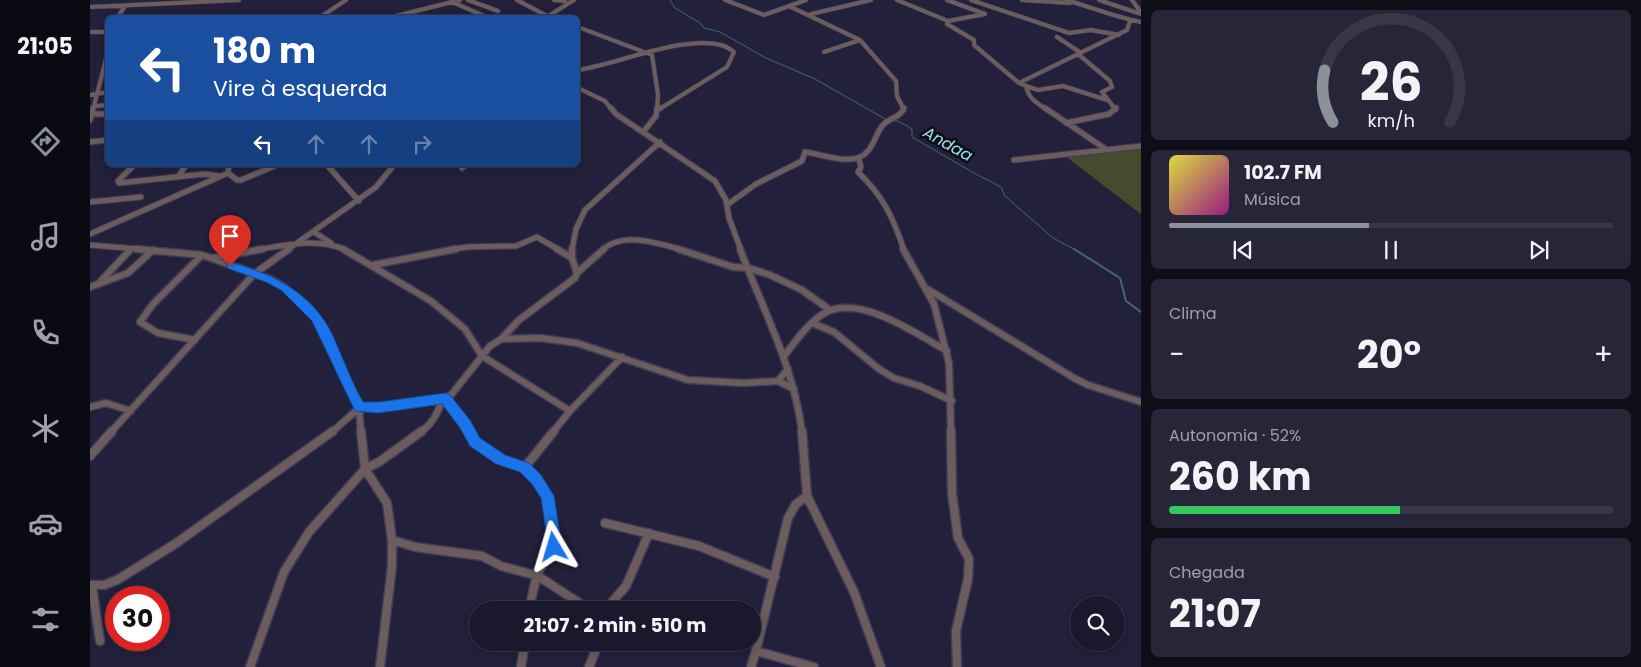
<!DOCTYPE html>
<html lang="pt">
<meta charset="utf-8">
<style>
:root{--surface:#1a182c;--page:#272538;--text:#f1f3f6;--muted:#9fa0a9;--line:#383748;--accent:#8c9099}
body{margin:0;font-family:Poppins,sans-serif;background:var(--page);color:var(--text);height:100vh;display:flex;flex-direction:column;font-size:19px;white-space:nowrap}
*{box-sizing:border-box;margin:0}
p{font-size:16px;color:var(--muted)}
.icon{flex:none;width:28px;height:28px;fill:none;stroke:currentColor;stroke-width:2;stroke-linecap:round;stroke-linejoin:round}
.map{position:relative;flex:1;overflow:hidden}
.side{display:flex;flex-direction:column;gap:10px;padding:10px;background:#0e0d18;width:500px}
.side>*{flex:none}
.top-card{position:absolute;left:15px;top:15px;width:475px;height:152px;border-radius:8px;box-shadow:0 2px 12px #0003,0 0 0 1px var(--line);background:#1a4fa0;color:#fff;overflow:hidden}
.buttons{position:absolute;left:980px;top:596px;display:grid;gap:10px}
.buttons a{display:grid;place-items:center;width:55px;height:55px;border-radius:50%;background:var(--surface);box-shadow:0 2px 12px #0003,0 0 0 1px var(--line);font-size:25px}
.speed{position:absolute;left:15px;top:586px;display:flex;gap:10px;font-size:25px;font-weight:700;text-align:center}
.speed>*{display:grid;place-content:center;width:65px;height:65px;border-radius:50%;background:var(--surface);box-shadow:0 2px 12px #0003,0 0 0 1px var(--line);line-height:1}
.speed .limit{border:8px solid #d22;background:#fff;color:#111}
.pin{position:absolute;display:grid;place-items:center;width:42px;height:42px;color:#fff;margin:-51px -21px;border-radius:50% 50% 50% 0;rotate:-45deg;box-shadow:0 0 5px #0007}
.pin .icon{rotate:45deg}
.me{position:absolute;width:55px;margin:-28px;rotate:353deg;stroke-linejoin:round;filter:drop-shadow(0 0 4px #0008)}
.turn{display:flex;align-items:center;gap:18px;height:105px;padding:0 25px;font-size:22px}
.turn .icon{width:65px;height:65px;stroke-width:2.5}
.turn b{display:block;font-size:35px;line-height:42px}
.lanes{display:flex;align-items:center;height:48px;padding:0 25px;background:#0003;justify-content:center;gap:25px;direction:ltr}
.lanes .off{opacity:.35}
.big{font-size:38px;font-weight:700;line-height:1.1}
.side .card{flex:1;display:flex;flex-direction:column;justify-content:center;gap:8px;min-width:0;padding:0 18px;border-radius:8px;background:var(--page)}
.side .dial{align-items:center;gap:0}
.dial svg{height:130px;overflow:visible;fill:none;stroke:var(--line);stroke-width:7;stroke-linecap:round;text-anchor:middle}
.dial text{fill:var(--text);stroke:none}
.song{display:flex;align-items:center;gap:15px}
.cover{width:60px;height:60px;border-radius:8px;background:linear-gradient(135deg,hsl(60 70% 55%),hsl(310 70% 35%))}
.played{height:5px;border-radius:2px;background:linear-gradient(90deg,var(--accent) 45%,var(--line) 45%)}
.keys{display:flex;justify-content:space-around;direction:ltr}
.heat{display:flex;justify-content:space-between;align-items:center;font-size:28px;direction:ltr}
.charge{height:8px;border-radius:4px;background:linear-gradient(90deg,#34c759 52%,var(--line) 0)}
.trip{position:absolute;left:379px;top:601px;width:292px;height:50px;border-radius:25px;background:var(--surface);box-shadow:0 2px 12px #0003,0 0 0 1px var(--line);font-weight:700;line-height:50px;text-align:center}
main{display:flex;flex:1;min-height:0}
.tabs{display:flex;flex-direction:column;width:90px;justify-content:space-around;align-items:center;background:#0a0a12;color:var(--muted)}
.tabs .icon{width:35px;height:35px}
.tabs .on{color:var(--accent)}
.tabs b{font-size:22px;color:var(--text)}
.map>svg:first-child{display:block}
</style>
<main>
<nav class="tabs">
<b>21:05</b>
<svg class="icon on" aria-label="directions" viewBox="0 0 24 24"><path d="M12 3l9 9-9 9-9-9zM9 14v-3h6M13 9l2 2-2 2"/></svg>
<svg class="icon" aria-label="music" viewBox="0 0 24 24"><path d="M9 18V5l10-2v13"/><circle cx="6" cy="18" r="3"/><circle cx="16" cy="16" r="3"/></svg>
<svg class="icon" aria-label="phone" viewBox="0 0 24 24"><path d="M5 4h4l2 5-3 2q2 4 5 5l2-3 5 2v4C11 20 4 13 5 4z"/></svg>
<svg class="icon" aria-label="climate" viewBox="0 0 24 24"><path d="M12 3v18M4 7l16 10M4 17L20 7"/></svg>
<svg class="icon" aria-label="car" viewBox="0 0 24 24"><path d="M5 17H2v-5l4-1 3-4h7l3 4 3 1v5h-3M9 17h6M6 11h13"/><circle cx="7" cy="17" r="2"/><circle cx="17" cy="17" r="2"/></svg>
<svg class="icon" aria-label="filters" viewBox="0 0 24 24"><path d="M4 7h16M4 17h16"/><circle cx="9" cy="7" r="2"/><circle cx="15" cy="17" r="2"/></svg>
</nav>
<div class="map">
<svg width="1051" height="667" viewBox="0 0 1051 667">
<rect width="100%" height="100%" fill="#22203a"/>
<path fill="#464b2e" d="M1051,148V214L975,156Z"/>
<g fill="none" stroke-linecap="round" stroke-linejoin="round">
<path stroke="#416b6c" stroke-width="1" d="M580,0L585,8L610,23L614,28L630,32L676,58L725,79L797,120
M802,121H808L822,129V137C852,154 880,172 911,187L915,196L963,238L986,250"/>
<path stroke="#416b6c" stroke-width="2" d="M984,249L1030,278L1036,301L1051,312"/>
<g stroke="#3e3d55" stroke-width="5">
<path id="minor-far3" d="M378,0L408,11
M427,0L461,18
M464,0L475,1
M635,0L674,15L716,0
M807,0L858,21L857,24L884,40V45L929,83L936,86C938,98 947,103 957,110
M857,0L895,14L858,21
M881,0L979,33L1001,30L1029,35
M932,0L980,3
M976,0C1001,7 1025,17 1051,22
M1009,0L1051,14
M1042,0L1050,11
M362,2L399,18
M0,7L149,0
M701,7L770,40L806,81L807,96L814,110
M721,14L781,0
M460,15L484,0
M27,18L35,6
M229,18L256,0
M298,18L370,0
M488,27L562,55L568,95L567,110
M0,32H18
M967,37L991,53
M734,52L770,40
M488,70C529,64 592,35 631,45C635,46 640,49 644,52L637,67L568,110
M929,83L988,54
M936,86L948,90L973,86L1017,100
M488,88L515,101L522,110
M0,95L18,92
M5,106L18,105
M3,110L17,55L18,41
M1026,110L1012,92L1022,87L1020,81L988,54L1037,30L1040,21"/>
</g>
<g stroke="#3e3d55" stroke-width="7">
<path id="minor-far2" d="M521,108L526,114L625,181L636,200L639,218L651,250
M955,108L1017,150
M567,110L570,108
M2,114H18
M0,120L3,108
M976,123L1019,114L1026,108
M554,131L566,116L567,108
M0,142L18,140
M769,159L771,167L768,172C793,196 803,217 814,250
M924,160L1051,146
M44,165L28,181L29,183L114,174L129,176
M237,165L269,201
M372,168L375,165
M138,173L147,180H151L187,165
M138,173L139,165
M88,177L96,165
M0,202L51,197
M637,205L666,184L712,161L715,152C733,154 764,168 778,151C785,143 786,132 794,124C800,118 812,116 814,108
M224,232L241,243
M0,234L138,173
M0,245L60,250
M166,250C196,245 227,237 256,250
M197,250L286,187L304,165
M360,250L377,247L426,246L447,237L469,250
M482,250L486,229L495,210L570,142
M512,250C533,231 568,243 592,250"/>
</g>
<g stroke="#3e3d55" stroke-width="9">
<path id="minor-far1" d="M46,249L112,255L180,279L194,287L226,318L237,336L253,377L269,408L271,432
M253,249L341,301L375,329L392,356L480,411
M467,249L482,258
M588,249L643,267L659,268L680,275L712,290L740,310
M650,249C673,310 704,367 712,432
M813,249L844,304L859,363L861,432
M123,258L173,249
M283,265L366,249
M487,273L514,249
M10,282L40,250
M0,287L38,273L63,250
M839,290L984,378L998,385L1051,402
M722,323L744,332L789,369L804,378L830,386L862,401
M411,339L450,338L487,343L598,380L654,383L688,381L704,389
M105,340L68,333L50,322L63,304L112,255
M694,356C706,341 717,324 733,314C767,292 827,334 857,351
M688,381L698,369
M355,398L380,432
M0,407L16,403L41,411
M21,432L164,274L199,249
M242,432L269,408H289L352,400L361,395L400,346L411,339L429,320L485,278L487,273L482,258V249
M330,432C342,425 348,413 352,400
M463,432L480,411L532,357"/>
</g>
<g stroke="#3e3d55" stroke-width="11">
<path id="minor" d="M271,431L275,469L297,503L302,540V566L290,667
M379,431L385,442L411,460L435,467L447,479L457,496L465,543L447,574L439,610
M712,431L717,496L764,592L791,667
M861,431L862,493L868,538L879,559L878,579L866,631L867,667
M0,456L22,431
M435,467L464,431
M515,523L609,546L685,577
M302,540L325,547L392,556L411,566L448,576L497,608L509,610
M0,585H14L27,580L85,544L243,431
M2,586L10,641
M515,610L536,586L559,533
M666,651L698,518L706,504L717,496
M160,667L194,572L219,532L275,469L289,462L332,431
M431,667L435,642
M499,667L509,642
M661,667L666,651L724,667"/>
</g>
<use href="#minor-far3" stroke="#6c5c5d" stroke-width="4"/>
<use href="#minor-far2" stroke="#6c5c5d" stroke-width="5"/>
<use href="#minor-far1" stroke="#6c5c5d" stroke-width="6"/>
<use href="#minor" stroke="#6c5c5d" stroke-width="8"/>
</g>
<path fill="#1a73e8" stroke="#114b97" d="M140,262C183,274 223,293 243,336C253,358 261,381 273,402H289L355,393L360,395L380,420L390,438L415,455L439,463L451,475L464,496L472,547L469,552L464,554L459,552L451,498L442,484L430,472L406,464L380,446L370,428L352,404L289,413L265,411L222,321L191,290L176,282L137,268V263Z"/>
<g text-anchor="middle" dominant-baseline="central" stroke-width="5" stroke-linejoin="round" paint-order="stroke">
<g font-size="16" font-style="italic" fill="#95e2e5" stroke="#0c0c17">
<text transform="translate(858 144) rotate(29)">Andaa</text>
</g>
</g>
</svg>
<div class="buttons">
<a><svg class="icon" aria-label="search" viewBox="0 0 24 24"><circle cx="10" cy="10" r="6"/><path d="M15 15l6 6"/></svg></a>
</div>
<div class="speed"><div class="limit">30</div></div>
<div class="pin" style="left:140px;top:266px;background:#d93025"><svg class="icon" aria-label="arrive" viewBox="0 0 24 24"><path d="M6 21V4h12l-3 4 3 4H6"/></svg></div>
<svg class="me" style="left:464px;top:547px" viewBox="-20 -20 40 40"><path d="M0-17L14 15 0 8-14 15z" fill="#1a73e8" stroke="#fff" stroke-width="4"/></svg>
<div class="trip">21:07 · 2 min · 510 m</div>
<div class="top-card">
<div class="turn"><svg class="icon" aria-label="left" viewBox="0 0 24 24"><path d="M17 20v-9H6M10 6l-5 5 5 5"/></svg><div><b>180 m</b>Vire à esquerda</div></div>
<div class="lanes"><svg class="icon" aria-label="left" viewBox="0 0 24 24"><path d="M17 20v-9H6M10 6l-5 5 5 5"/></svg><svg class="icon off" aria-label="ahead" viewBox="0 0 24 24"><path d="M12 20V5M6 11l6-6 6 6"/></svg><svg class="icon off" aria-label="ahead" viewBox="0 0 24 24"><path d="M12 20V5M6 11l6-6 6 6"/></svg><svg class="icon off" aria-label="right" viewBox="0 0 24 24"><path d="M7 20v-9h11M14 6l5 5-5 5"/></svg></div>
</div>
</div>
<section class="side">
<div class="card dial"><svg viewBox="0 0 100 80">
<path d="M14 69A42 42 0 1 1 86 69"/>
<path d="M14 69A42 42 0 0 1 9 37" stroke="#8c9099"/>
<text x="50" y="56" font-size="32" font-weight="700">26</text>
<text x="50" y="72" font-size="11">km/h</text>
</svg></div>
<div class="card">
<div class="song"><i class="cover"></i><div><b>102.7 FM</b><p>Música</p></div></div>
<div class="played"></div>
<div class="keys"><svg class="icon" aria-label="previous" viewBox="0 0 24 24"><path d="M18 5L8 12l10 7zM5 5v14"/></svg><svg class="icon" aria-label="pause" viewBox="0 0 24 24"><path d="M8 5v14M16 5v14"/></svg><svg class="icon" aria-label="next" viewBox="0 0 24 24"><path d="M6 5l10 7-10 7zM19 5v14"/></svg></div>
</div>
<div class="card"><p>Clima</p>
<div class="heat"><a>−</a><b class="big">20°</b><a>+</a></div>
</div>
<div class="card"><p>Autonomia · 52%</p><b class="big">260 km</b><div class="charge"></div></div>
<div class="card"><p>Chegada</p><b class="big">21:07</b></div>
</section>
</main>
